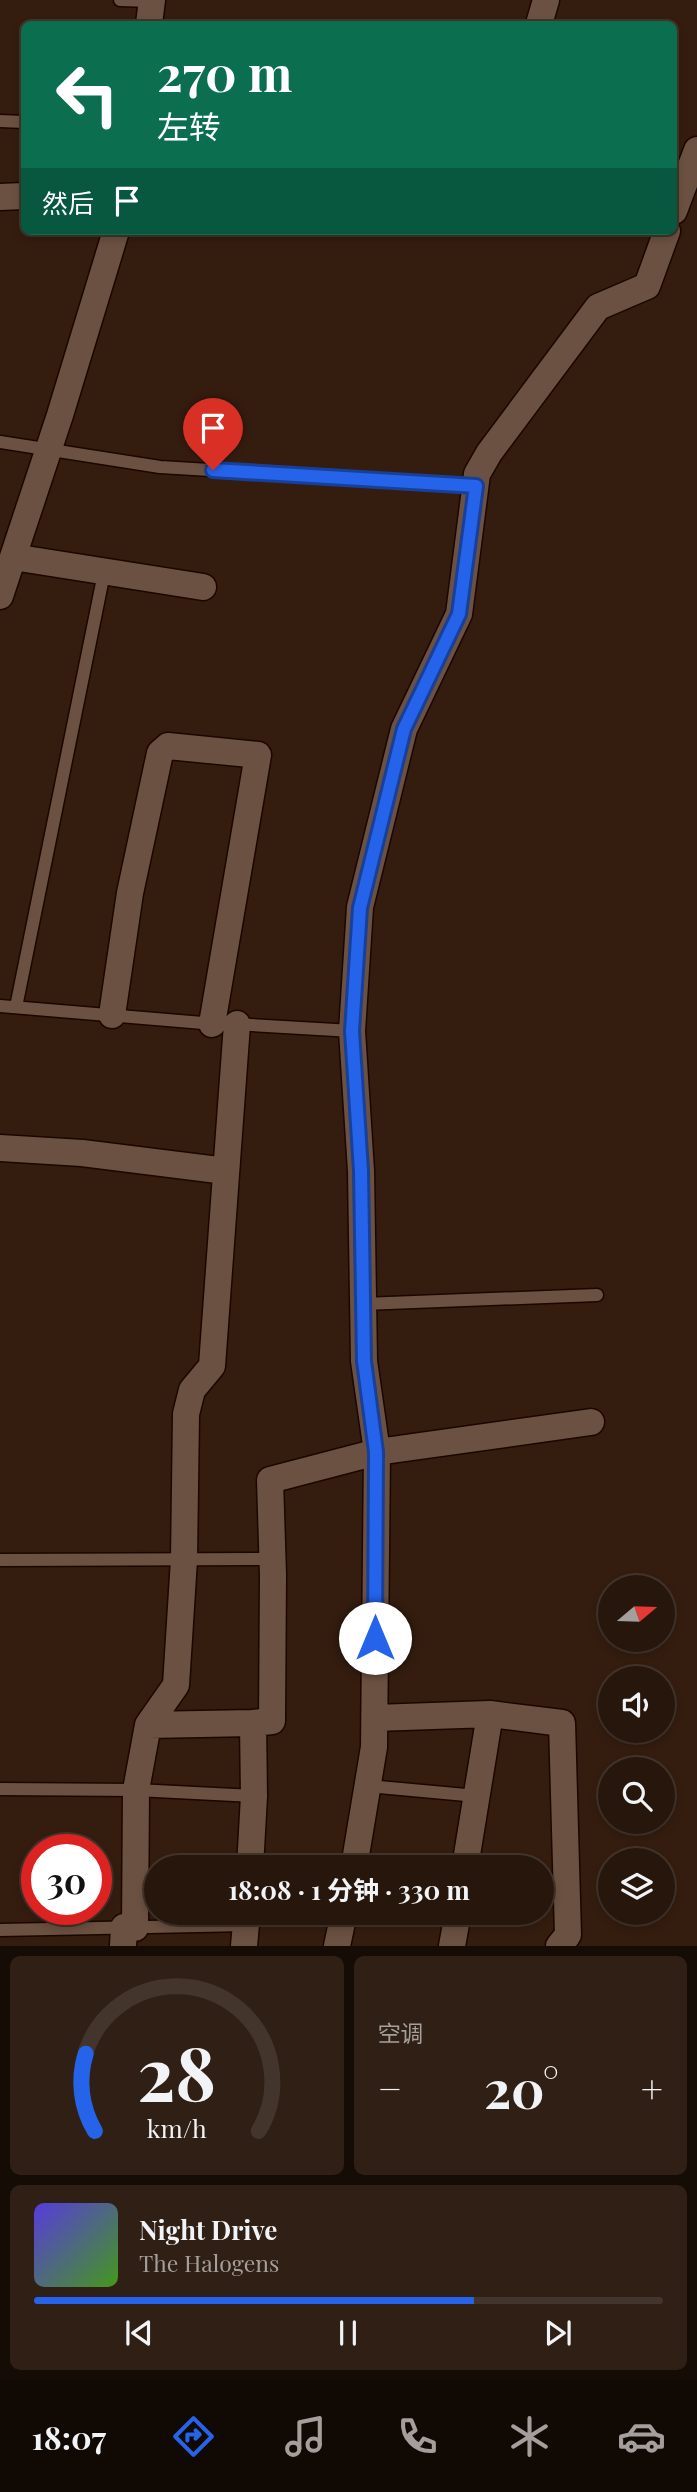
<!DOCTYPE html>
<html lang="zh">
<meta charset="utf-8">
<style>
:root{--surface:#27160b;--page:#2f1f14;--text:#f1f3f6;--muted:#a49f9d;--line:#43352c;--accent:#2563eb}
body{margin:0;font-family:"Playfair Display","Noto Sans SC",serif;background:var(--page);color:var(--text);height:100vh;display:flex;flex-direction:column;font-size:26px;white-space:nowrap}
*{box-sizing:border-box;margin:0}
p{font-size:23px;color:var(--muted)}
.icon{flex:none;width:38px;height:38px;fill:none;stroke:currentColor;stroke-width:2;stroke-linecap:round;stroke-linejoin:round}
.map{position:relative;height:1946px;overflow:hidden}
.drawer{display:flex;flex-direction:column;gap:10px;padding:10px;background:#150c06;flex:1}
.drawer>*{flex:none}
.top-card{position:absolute;left:21px;top:21px;width:656px;height:214px;border-radius:10px;box-shadow:0 4px 10px #0003,0 0 0 2px var(--line);background:#0b6e4f;color:#fff;overflow:hidden}
.needle{width:46px;rotate:71deg}
.buttons{position:absolute;left:598px;top:1575px;display:grid;gap:14px}
.buttons a{display:grid;place-items:center;width:77px;height:77px;border-radius:50%;background:var(--surface);box-shadow:0 4px 10px #0003,0 0 0 2px var(--line);font-size:35px}
.speed{position:absolute;left:21px;top:1834px;display:flex;gap:14px;font-size:35px;font-weight:700;text-align:center}
.speed>*{display:grid;place-content:center;width:91px;height:91px;border-radius:50%;background:var(--surface);box-shadow:0 4px 10px #0003,0 0 0 2px var(--line);line-height:1}
.speed .limit{border:10px solid #d22;background:#fff;color:#111}
.pin{position:absolute;display:grid;place-items:center;width:60px;height:60px;color:#fff;margin:-72px -30px;border-radius:50% 50% 50% 0;rotate:-45deg;box-shadow:0 0 7px #0007}
.pin .icon{rotate:45deg}
.me{position:absolute;width:77px;margin:-38px;rotate:0deg;stroke-linejoin:round;filter:drop-shadow(0 0 5px #0008)}
.turn{display:flex;align-items:center;gap:24px;height:147px;padding:0 21px;font-size:32px}
.turn .icon{width:91px;height:91px;stroke-width:2.5}
.turn b{display:block;font-size:49px;line-height:60px}
.then{display:flex;align-items:center;height:66px;padding:0 21px;background:#0003;gap:14px;font-size:26px}
.big{font-size:52px;font-weight:700;line-height:1.1}
.drawer .widget{flex:1;display:flex;flex-direction:column;justify-content:center;gap:10px;min-width:0;padding:0 24px;border-radius:10px;background:var(--page)}
.drawer .dial{align-items:center;gap:0}
.dial svg{height:182px;overflow:visible;fill:none;stroke:var(--line);stroke-width:7;stroke-linecap:round;text-anchor:middle}
.dial text{fill:var(--text);stroke:none}
.song{display:flex;align-items:center;gap:21px}
.cover{width:84px;height:84px;border-radius:10px;background:linear-gradient(135deg,hsl(250 70% 55%),hsl(100 70% 35%))}
.played{height:7px;border-radius:4px;background:linear-gradient(90deg,var(--accent) 70%,var(--line) 70%)}
.keys{display:flex;justify-content:space-around;direction:ltr}
.heat{display:flex;justify-content:space-between;align-items:center;font-size:38px;direction:ltr}
.drawer .tiles{flex:1;display:grid;gap:10px;grid-template-columns:1fr 1fr}
.widget:last-child{grid-column:span 2}
.trip{position:absolute;left:144px;top:1855px;width:410px;height:70px;border-radius:35px;background:var(--surface);box-shadow:0 4px 10px #0003,0 0 0 2px var(--line);font-weight:700;line-height:70px;text-align:center}
.tab-bar{display:flex;height:112px;justify-content:space-around;align-items:center;background:#100904;color:var(--muted)}
.tab-bar .icon{width:49px;height:49px}
.tab-bar .selected{color:var(--accent)}
.tab-bar b{font-size:32px;color:var(--text)}
.map>svg:first-child{display:block}
</style>
<div class="map">
<svg width="697" height="1946" viewBox="0 0 697 1946">
<rect width="100%" height="100%" fill="#341d0f"/>
<g fill="none" stroke-linecap="round" stroke-linejoin="round">
<g stroke="#1b0700" stroke-width="15">
<path id="service" d="M120,0L152,1
M0,121L24,122
M0,442L160,467L476,486
M0,1006L215,1024
M16,1007L104,573
M233,1024L352,1031
M363,1304L597,1295
M0,1560L273,1559
M368,1786L477,1796
M0,1789L136,1790L254,1796
M0,1930L247,1925"/>
</g>
<g stroke="#1b0700" stroke-width="29">
<path id="minor" d="M149,24L152,0
M539,24L546,0
M0,197L24,196
M674,211L697,150
M13,557L203,587
M0,596L60,415L116,231
M112,1015L130,893L160,753L168,746L258,755L212,1024
M0,1148L82,1153L226,1171
M375,1718L490,1714L562,1723L568,1935L559,1946
M148,1725L253,1723
M250,1867L254,1796L253,1723L272,1721L273,1575L270,1480L377,1452L591,1422
M354,1867L374,1747L377,1452L364,1361L361,1171L352,1031L360,907L404,729L459,614L477,474L489,453L598,307L647,286L667,231
M465,1867L490,1714
M123,1946L124,1927L135,1928L136,1790L148,1725L176,1685L184,1560L186,1414L192,1390L212,1366L237,1024
M244,1946L247,1913
M337,1946L344,1913
M452,1946L458,1913"/>
</g>
<use href="#service" stroke="#6b5141" stroke-width="12"/>
<use href="#minor" stroke="#6b5141" stroke-width="26"/>
</g>
<g fill="none" stroke-linecap="round" stroke-linejoin="round">
<g stroke="#184099" stroke-width="18">
<path id="route" d="M213,470L476,486L459,614L404,729L360,908L352,1031L361,1171L364,1361L376,1452L375,1638"/>
</g>
<use href="#route" stroke="#2563eb" stroke-width="12"/>
</g>
</svg>
<div class="buttons">
<a><svg class="needle" viewBox="-14 -14 28 28"><path d="M0-13l5 13h-10z" fill="#e53935"/><path d="M0 13l5-13h-10z" fill="#a49f9d"/></svg></a>
<a><svg class="icon" aria-label="sound" viewBox="0 0 24 24"><path d="M4 9h4l5-4v14l-5-4H4zM17 9q2 3 0 6"/></svg></a>
<a><svg class="icon" aria-label="search" viewBox="0 0 24 24"><circle cx="10" cy="10" r="6"/><path d="M15 15l6 6"/></svg></a>
<a><svg class="icon" aria-label="layers" viewBox="0 0 24 24"><path d="M12 4l9 5-9 5-9-5zM3 14l9 5 9-5"/></svg></a>
</div>
<div class="speed"><div class="limit">30</div></div>
<div class="pin" style="left:213px;top:470px;background:#d93025"><svg class="icon" aria-label="arrive" viewBox="0 0 24 24"><path d="M6 21V4h12l-3 4 3 4H6"/></svg></div>
<svg class="me" style="left:375px;top:1638px" viewBox="-20 -20 40 40"><circle r="19" fill="#fff"/><path d="M0-13L10 11 0 6-10 11z" fill="#2563eb"/></svg>
<div class="trip">18:08 · 1 分钟 · 330 m</div>
<div class="top-card">
<div class="turn"><svg class="icon" aria-label="left" viewBox="0 0 24 24"><path d="M17 20v-9H6M10 6l-5 5 5 5"/></svg><div><b>270 m</b>左转</div></div>
<div class="then">然后<svg class="icon" aria-label="arrive" viewBox="0 0 24 24"><path d="M6 21V4h12l-3 4 3 4H6"/></svg></div>
</div>
</div>
<section class="drawer">
<div class="tiles">
<div class="widget dial"><svg viewBox="0 0 100 80">
<path d="M14 69A42 42 0 1 1 86 69"/>
<path d="M14 69A42 42 0 0 1 10 35" stroke="#2563eb"/>
<text x="50" y="56" font-size="32" font-weight="700">28</text>
<text x="50" y="72" font-size="11">km/h</text>
</svg></div>
<div class="widget"><p>空调</p>
<div class="heat"><a>−</a><b class="big">20°</b><a>+</a></div>
</div>
<div class="widget">
<div class="song"><i class="cover"></i><div><b>Night Drive</b><p>The Halogens</p></div></div>
<div class="played"></div>
<div class="keys"><svg class="icon" aria-label="previous" viewBox="0 0 24 24"><path d="M18 5L8 12l10 7zM5 5v14"/></svg><svg class="icon" aria-label="pause" viewBox="0 0 24 24"><path d="M8 5v14M16 5v14"/></svg><svg class="icon" aria-label="next" viewBox="0 0 24 24"><path d="M6 5l10 7-10 7zM19 5v14"/></svg></div>
</div>
</div>
</section>
<nav class="tab-bar">
<b>18:07</b>
<svg class="icon selected" aria-label="directions" viewBox="0 0 24 24"><path d="M12 3l9 9-9 9-9-9zM9 14v-3h6M13 9l2 2-2 2"/></svg>
<svg class="icon" aria-label="music" viewBox="0 0 24 24"><path d="M9 18V5l10-2v13"/><circle cx="6" cy="18" r="3"/><circle cx="16" cy="16" r="3"/></svg>
<svg class="icon" aria-label="phone" viewBox="0 0 24 24"><path d="M5 4h4l2 5-3 2q2 4 5 5l2-3 5 2v4C11 20 4 13 5 4z"/></svg>
<svg class="icon" aria-label="climate" viewBox="0 0 24 24"><path d="M12 3v18M4 7l16 10M4 17L20 7"/></svg>
<svg class="icon" aria-label="car" viewBox="0 0 24 24"><path d="M5 17H2v-5l4-1 3-4h7l3 4 3 1v5h-3M9 17h6M6 11h13"/><circle cx="7" cy="17" r="2"/><circle cx="17" cy="17" r="2"/></svg>
</nav>
